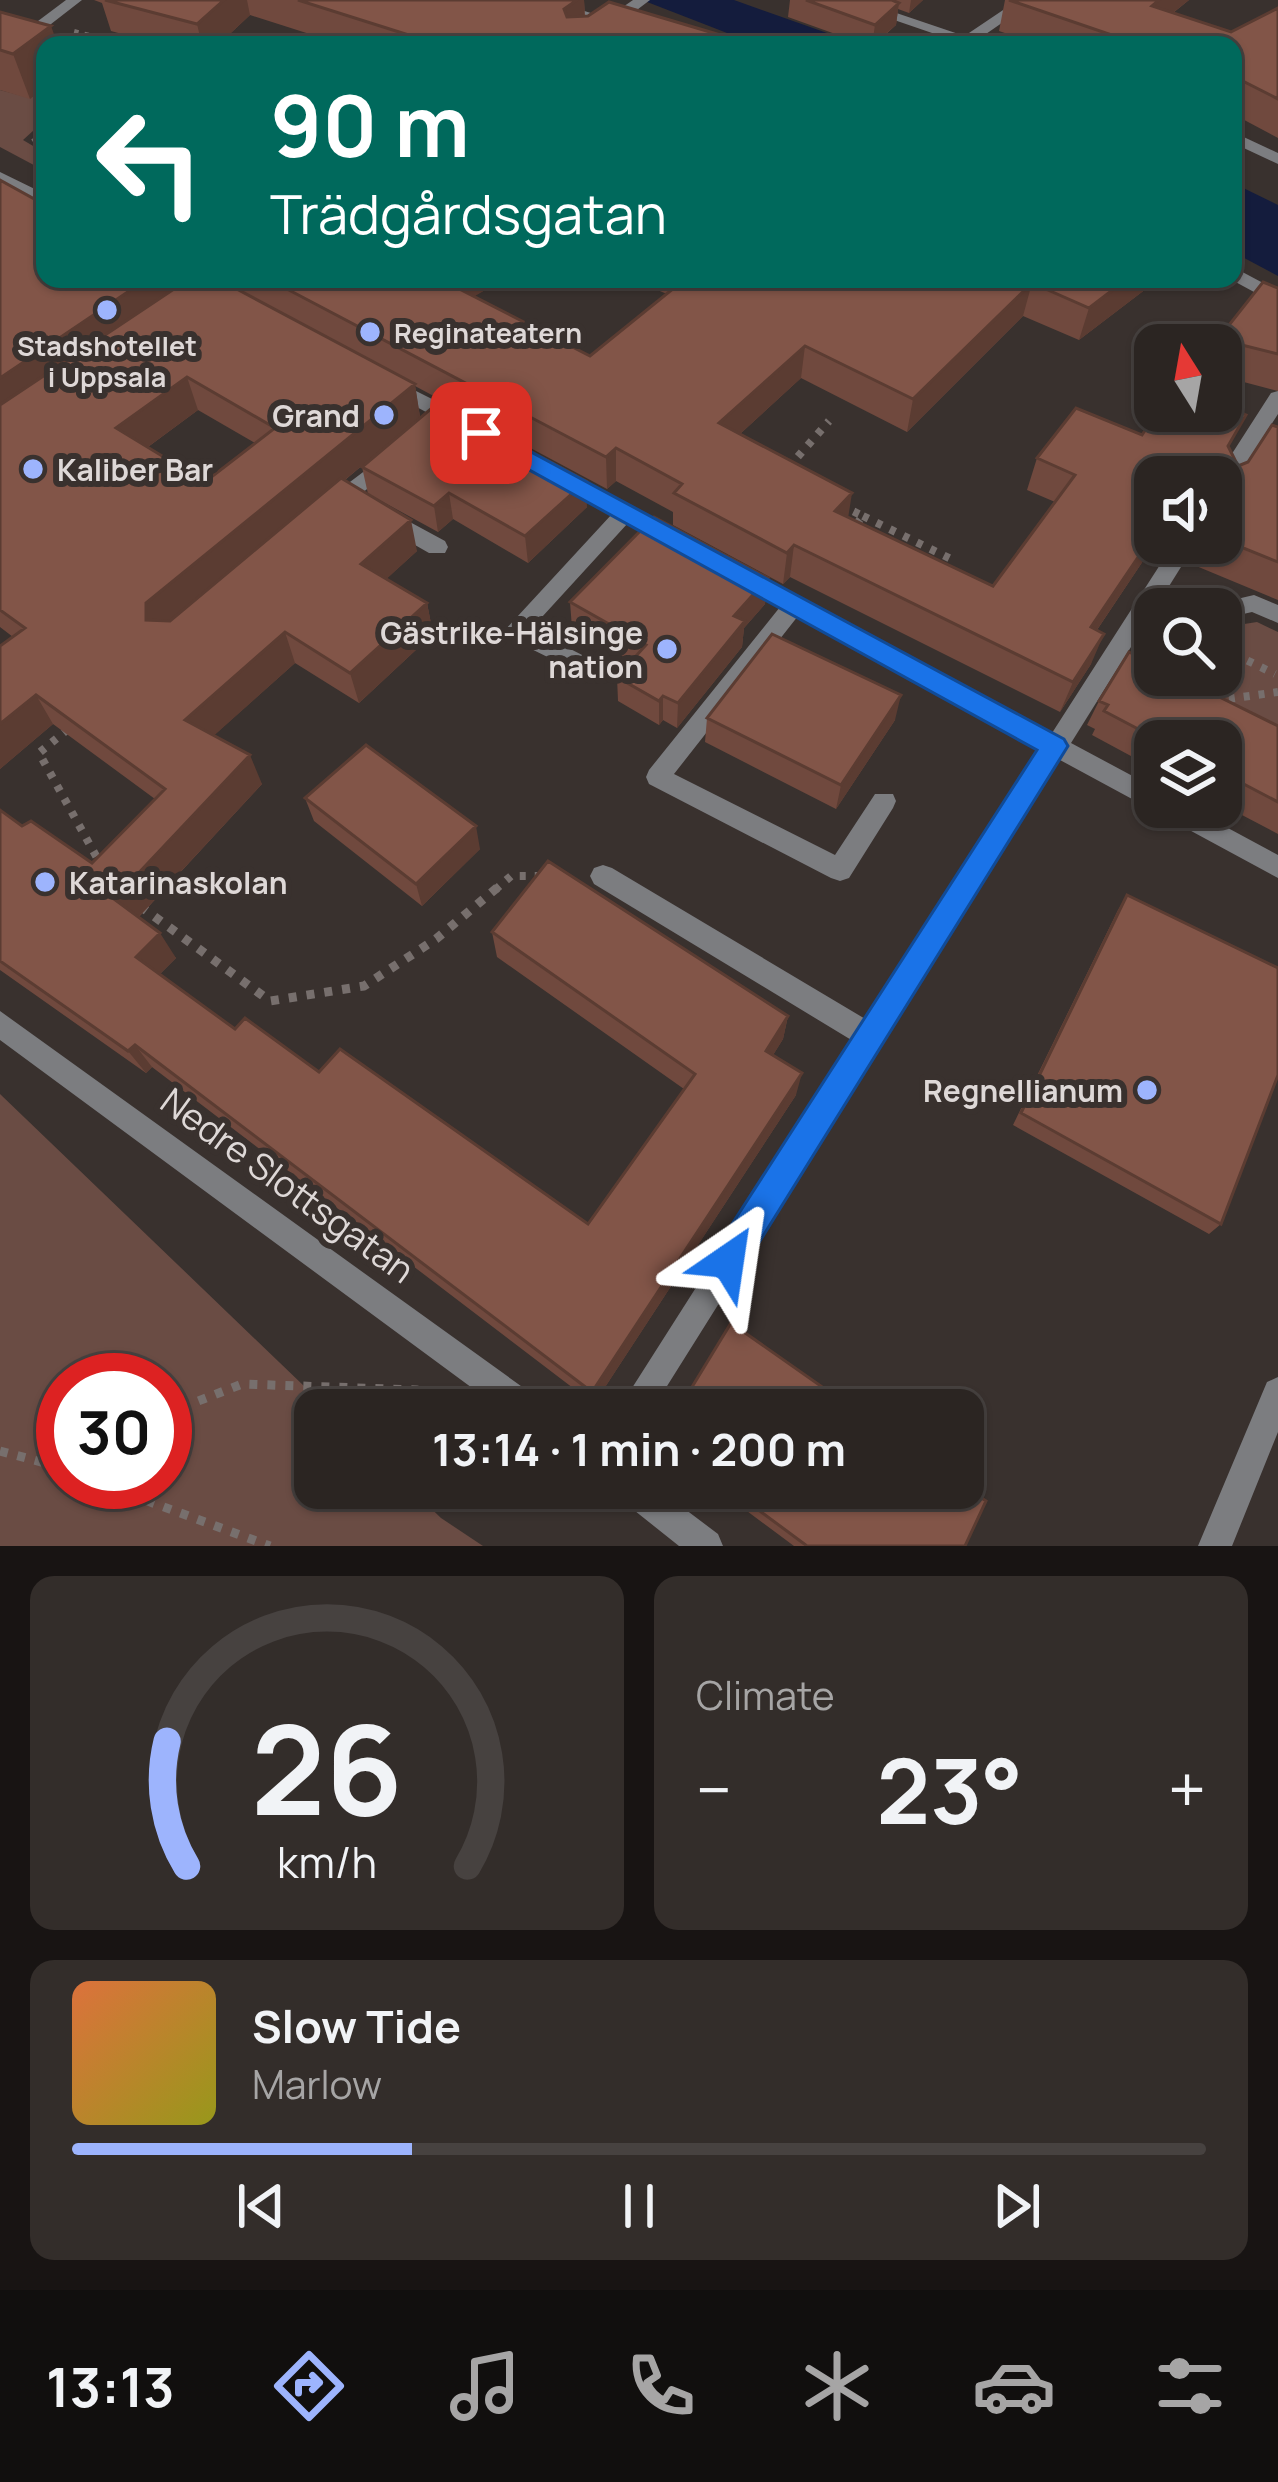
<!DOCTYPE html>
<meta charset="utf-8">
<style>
:root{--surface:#2b2522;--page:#332d2a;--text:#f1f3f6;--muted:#a6a5a5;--line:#474240;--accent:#9db4fd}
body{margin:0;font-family:Manrope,sans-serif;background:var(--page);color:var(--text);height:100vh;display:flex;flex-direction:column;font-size:45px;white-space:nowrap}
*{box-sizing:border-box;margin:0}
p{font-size:39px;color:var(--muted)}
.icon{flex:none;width:66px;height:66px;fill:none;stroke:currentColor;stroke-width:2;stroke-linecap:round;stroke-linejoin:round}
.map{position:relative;height:1546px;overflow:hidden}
.side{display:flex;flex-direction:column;gap:30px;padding:30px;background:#181413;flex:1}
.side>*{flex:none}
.hud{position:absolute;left:36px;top:36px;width:1206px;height:252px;border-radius:24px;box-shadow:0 3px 9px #0004,0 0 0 3px var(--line);background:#00695c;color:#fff;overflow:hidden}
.needle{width:78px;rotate:349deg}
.tools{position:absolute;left:1134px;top:324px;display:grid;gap:24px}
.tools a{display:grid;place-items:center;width:108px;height:108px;border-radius:24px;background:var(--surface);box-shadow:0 3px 9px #0004,0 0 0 3px var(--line);font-size:60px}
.speed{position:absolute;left:36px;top:1353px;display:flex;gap:24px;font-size:60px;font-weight:700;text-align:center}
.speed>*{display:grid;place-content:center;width:156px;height:156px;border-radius:50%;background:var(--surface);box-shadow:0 3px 9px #0004,0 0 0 3px var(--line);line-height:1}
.speed .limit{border:18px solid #d22;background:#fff;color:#111}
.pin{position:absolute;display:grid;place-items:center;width:102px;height:102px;color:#fff;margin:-51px;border-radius:24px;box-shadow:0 6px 18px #0006}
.me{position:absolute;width:132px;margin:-66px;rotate:32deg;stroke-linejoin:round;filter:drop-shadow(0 0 9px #0008)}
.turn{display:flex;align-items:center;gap:42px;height:252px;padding:0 36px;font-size:54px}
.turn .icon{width:156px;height:156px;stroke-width:2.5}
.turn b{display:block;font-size:84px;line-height:102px}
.big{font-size:90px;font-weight:700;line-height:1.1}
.side .tile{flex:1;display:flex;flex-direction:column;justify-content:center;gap:18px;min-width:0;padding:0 42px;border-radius:24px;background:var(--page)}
.side .dial{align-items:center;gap:0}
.dial svg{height:312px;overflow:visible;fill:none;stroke:var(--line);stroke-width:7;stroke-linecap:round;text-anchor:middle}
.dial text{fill:var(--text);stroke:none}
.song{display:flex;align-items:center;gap:36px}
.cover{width:144px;height:144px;border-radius:18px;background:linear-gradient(135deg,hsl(20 70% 55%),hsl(60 70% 35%))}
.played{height:12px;border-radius:6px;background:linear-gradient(90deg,var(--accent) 30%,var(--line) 30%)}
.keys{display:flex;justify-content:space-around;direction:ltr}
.heat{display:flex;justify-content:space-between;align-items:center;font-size:66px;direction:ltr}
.side .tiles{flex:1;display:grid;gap:30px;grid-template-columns:1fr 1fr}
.tile:last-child{grid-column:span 2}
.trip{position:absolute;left:294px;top:1389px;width:690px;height:120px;border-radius:24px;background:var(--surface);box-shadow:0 3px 9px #0004,0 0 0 3px var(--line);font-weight:700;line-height:120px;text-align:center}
.tab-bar{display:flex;height:192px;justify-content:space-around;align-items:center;background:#110f0e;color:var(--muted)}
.tab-bar .icon{width:84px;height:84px}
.tab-bar .active{color:var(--accent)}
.tab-bar b{font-size:54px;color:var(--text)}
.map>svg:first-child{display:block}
</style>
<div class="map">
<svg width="1278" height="1546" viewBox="0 0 1278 1546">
<rect width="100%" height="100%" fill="#39312e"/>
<path fill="#6a4c44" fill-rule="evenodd" d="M45,87V120L23,140L45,153V171L0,147V90L30,98Z
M1257,622L1278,632V730L1229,706L1208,685L1207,675H1221V655L1238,625Z
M0,1094L329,1410H315V1488H410L441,1518L483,1546H0ZM165,1380V1482H63V1380Z"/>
<path fill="#141c3d" d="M642,0H734L861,45H758Z
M1233,183L1278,205V276L1233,252Z"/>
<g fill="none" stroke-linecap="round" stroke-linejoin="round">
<path stroke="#776f6d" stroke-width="6" stroke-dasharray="4.5 6" stroke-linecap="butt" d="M74,32L101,39
M45,133L33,142L45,146"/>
<path stroke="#776f6d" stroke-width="8" stroke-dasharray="6 9" stroke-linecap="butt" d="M788,468L829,421
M840,505L863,516L854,527
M863,516L953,560
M1234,654L1275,674
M1214,701L1278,692
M68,729L39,753L101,865
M495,890L511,876H541"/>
<path stroke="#776f6d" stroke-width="9" stroke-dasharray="8 10" stroke-linecap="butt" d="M140,906L270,1001L364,986L436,939L498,887
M165,1414L242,1384L417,1390L444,1410
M0,1451L45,1463L63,1456
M96,1482L270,1546"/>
<path fill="#7c7d80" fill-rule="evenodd" d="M1254,595L1278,605V623L1252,612L1239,615L1229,634L1221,637L1220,609L1224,602Z
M1278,1377V1432L1232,1546H1198L1267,1382Z"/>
<path fill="#7c7d80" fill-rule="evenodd" d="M66,0H82L24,45H14V39Z
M1018,0H1035L973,43H963V37Z"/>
<path fill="#7c7d80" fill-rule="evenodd" d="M526,0H549L607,18L633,0H650L621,22L689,45H665L611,28L586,45H568L597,24Z
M836,0H858L991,45H967Z
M1233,132L1278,153V164L1233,143Z
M0,172L45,194V206L0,184Z
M1233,267L1278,291V305L1230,279Z
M388,377L470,418L473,423L463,430L456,428L381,388L378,383Z
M1278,391V414L1228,492L1221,494V477H1217L1271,393Z
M387,454L397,461L394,466L360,495L445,541L448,547L445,553H429L338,501L335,496L338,491Z
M562,470L681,533L684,538L673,546L628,523L531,629L592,660L595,666L592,672L584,675L507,637L504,631L612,514L555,482L552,477Z
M1174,543H1196L1071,743L1155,788V807H1189L1278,855V878L1060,760L652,1410H618L853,1041L594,884L590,876L594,868L603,865L612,868L867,1020L1041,749L798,616L674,774L835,855L875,794H893L896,801L893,808L849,878L840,881L831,878L649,784L646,777L649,770L780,607L733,581L730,575L733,569H749L1052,733Z"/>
<path fill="#7c7d80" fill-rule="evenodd" d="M0,1011L539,1399L544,1410H502L0,1040Z
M615,1488H657L718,1534L723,1546H679L620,1499Z"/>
</g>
<path fill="#70493e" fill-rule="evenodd" d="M94,0H584L585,16L754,45H344L250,15L218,45H162L111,31L102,3Z
M790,0H923L909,13L898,9L896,25L874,45H866L788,17Z
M1005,0H1189L1173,13L1231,32L1278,8V138L1233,114V45H1040L999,31Z
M0,12L45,45V87L30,99L0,90Z
M0,180L45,279H187L230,285L227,279H504L474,296L590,356L667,294L631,279H1159L1079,340L1023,316L907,432L801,378L740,434L848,517L993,586L1055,502L1027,490L1037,458L1142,435L1230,449L1238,466L1248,462L1278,427V600L1189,563L1197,543H1221V477H1155V543H1170L1163,551L1153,546L1097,630L1091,664L1060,712L790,577L783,584L673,525V512L616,481L607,489L415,386L420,417L345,480L368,494L362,467L587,507L528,563L453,519L438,532L374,497L417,551L386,579L427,603L433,634L359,703L295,663L214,735L262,784L139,917L176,958L160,974L235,1029L319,1072L588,1224L684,1089L497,957L492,932L788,1016L783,1039L773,1055L796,1095L594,1404L152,1067L146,1073L0,970V810L22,826L92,863L155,799L53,724L0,769V646L13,637L0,627ZM198,410L255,443L205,482L148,447Z
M1278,288V391L1221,376V345H1215L1218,339Z
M768,578L765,604L744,628L742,647L677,728L663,720L659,725L618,701L617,677L631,661L572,628L570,602Z
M1099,701L1278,726V834L1221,804V741H1155V769L1092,735L1095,729L1087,725Z
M707,718L895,720L836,809L705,742Z
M305,798L480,849L422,906L314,821Z
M1127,895L1221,1224L1209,1234L1013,1125L1118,910Z
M716,1488H963L965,1546H794Z"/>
<path fill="#5b3c32" d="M224,0H247L250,15L218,45H202L197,24Z
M577,0H584L585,27L565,41L564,9Z
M911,0H923L909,13Z
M1159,0H1189L1142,37L1152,6Z
M899,3L896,25L872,45L875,25Z
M51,26L58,45H45V87L30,99L13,54Z
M147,279H187L190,290L0,422V378Z
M443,279H504L446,313Z
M1127,279H1159L1079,340L1089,308Z
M1032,283L1023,316L907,432L913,399Z
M805,346L801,378L717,455L719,423Z
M187,377L198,410L130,460L116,428Z
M415,384L420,417L160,634L146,620V603Z
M616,448V481L607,489L606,457Z
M586,481L587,507L528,563L525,536Z
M449,493L453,519L438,532L434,506Z
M852,493L847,525L835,511Z
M411,520L417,551L369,595L361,564Z
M1155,532L1153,546L1078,658L1091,627Z
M794,545L790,577L783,584L787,553Z
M768,578L765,604L744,628L742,647L677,728L678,703L734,616Z
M427,603L433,634L359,703L350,673Z
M285,632L295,663L199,749L185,720Z
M1104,634L1091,664L1060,712L1073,682Z
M36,695L53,724L0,769V724Z
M901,695L895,720L836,809L841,785Z
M663,696V720L659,725V701Z
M250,755L262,784L131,925L114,899Z
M476,826L480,849L422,906L416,884Z
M160,933L176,958L153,981L136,957Z
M788,1016L783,1039L762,1073L766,1051Z
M135,1045L152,1067L146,1073L128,1051Z
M802,1073L796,1095L594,1404L592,1392Z"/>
<path fill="#825548" stroke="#5b3c32" stroke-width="3" fill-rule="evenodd" d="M105,0H224L197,24Z
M298,0H577L564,9L567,17L588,16L609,2L754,45H402L415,37Z
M806,0H892L899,3L875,25Z
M1009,0H1159L1152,6L1231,32L1278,8V99L1233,76V45H1170L1163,41L1160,45H1141Z
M0,12L51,26L13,54L0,50Z
M0,180L45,205V279H147L0,378Z
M189,279H218L415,384L146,603V620L170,621L341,478L411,520L361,564L427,603L350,673L285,632L185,720L250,755L114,899L160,933L136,957L235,1029L245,1018L319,1072L340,1049L588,1224L695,1074L492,932L548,861L788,1016L766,1051L802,1073L592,1392L135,1045L128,1051L0,961V810L22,826L31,821L92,863L165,789L36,695L0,724V646L25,628L0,610V405ZM187,377L275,428L205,482L116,428Z
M268,279H443L442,280L590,356L685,279H1127L1089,308L1032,283L913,399L805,346L719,423L852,493L835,511L993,586L1075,475L1037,458L1076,408L1142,435L1158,411H1221V404L1246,415L1228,446L1238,466L1248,462L1272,425L1278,427V562L1221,539V477H1155V532L1091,627L1104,634L1073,682L794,545L787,553L674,493L682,484L616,448L606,457Z
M1263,282L1278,288V354L1218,339Z
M439,402L586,481L525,536L449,493L434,506L362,467Z
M654,517L768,578L734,616L745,621L678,703L663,696L659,701L617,677L646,645L570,602Z
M772,634L901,695L841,785L707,718Z
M1129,652L1155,665V675H1175L1278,726V802L1221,772V741H1161L1104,711L1108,705L1099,701Z
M366,745L476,826L416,884L305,798Z
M1127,895L1278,968V1075L1221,1224L1021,1113Z
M731,1323L855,1410H678Z
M963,1485L986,1501L965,1546H807L729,1488H963Z"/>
<path fill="#1a73e8" stroke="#114b97" stroke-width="3" d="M481,425L1064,739L1068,746L740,1273L728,1278L716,1273L711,1261L716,1249L1037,750L473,439V428Z"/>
<g fill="#9db4fd" stroke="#39312e" stroke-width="4.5">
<circle cx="107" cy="310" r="12"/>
<circle cx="370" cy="332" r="12"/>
<circle cx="384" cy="415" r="12"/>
<circle cx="33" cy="469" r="12"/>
<circle cx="667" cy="649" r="12"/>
<circle cx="45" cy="882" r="12"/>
<circle cx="1147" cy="1090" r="12"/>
</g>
<g text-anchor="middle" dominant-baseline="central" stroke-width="12" stroke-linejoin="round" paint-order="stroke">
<g font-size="27" font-weight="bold" fill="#ded8d7" stroke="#39312e" text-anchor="start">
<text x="394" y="332">Reginateatern</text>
<text x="107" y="345" text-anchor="middle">Stadshotellet<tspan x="107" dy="31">i Uppsala</tspan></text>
</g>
<g font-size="30" font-weight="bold" fill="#ded8d7" stroke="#39312e" text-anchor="end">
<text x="360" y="415">Grand</text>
<text x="57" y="469" text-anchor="start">Kaliber Bar</text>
<text x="643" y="632">Gästrike-Hälsinge<tspan x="643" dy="34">nation</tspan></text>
<text x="69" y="882" text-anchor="start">Katarinaskolan</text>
<text x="1123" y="1090">Regnellianum</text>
</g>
<g font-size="36" fill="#ded8d7" stroke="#39312e">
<text transform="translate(288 1185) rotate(36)">Nedre Slottsgatan</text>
</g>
</g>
</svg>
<div class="tools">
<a><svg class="needle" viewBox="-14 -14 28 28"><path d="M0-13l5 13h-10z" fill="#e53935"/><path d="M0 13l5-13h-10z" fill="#a6a5a5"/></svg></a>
<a><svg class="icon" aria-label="sound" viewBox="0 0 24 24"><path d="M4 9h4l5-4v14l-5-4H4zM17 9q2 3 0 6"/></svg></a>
<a><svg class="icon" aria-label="search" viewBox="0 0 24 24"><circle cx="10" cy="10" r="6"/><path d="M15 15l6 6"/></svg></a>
<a><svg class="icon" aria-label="layers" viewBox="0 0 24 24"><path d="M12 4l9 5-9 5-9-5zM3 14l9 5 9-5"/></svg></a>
</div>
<div class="speed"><div class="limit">30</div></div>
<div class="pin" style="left:481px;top:433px;background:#d93025"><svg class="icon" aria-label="arrive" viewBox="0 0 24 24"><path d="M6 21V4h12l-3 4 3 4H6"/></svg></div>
<svg class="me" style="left:728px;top:1261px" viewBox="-20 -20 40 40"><path d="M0-17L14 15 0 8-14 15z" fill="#1a73e8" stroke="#fff" stroke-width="4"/></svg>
<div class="trip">13:14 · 1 min · 200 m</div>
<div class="hud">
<div class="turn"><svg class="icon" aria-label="left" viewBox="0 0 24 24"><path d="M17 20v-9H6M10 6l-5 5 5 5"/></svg><div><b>90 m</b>Trädgårdsgatan</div></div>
</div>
</div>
<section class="side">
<div class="tiles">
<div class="tile dial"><svg viewBox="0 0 100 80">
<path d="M14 69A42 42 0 1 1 86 69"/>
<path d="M14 69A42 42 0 0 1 9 37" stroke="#9db4fd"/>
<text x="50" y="56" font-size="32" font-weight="700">26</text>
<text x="50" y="72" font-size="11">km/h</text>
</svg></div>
<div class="tile"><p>Climate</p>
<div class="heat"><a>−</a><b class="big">23°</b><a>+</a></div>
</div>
<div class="tile">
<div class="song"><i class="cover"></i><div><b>Slow Tide</b><p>Marlow</p></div></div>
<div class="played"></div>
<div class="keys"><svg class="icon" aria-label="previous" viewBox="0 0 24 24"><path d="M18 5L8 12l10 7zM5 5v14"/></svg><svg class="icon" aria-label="pause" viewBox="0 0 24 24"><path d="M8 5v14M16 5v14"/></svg><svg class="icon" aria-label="next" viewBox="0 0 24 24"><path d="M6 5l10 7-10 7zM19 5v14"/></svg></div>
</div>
</div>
</section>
<nav class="tab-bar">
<b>13:13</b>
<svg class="icon active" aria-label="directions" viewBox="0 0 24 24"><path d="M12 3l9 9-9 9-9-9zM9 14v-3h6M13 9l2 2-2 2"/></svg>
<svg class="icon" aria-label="music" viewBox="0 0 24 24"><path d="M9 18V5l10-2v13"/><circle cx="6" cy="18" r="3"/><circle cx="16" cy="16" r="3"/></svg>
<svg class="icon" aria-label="phone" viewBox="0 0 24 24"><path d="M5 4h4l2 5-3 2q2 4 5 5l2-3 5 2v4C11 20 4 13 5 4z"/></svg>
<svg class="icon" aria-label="climate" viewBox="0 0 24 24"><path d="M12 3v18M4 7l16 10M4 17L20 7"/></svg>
<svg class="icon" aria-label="car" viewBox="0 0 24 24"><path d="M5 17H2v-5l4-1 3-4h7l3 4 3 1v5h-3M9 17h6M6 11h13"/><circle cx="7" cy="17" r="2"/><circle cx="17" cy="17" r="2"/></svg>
<svg class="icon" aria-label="filters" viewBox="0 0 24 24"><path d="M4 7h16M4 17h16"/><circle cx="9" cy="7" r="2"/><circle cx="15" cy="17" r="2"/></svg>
</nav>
